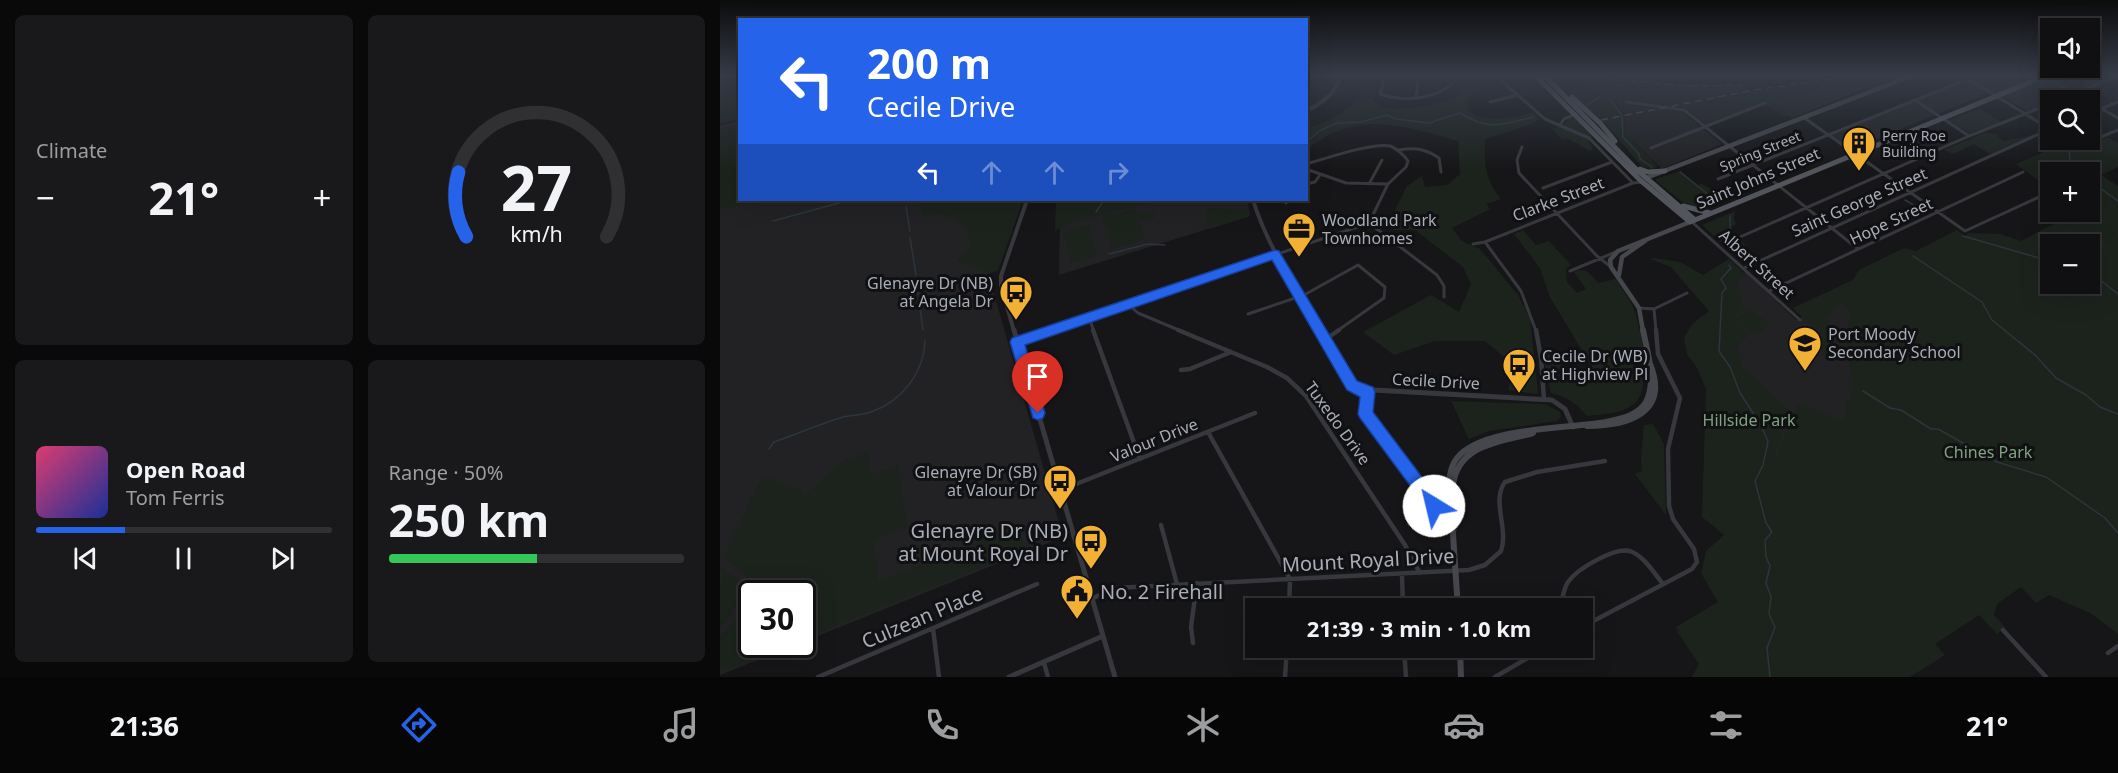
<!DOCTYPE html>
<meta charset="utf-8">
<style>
:root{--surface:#101012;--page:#19191b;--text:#f1f3f6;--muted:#9c9d9f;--line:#303032;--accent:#2563eb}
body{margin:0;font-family:"Noto Sans",sans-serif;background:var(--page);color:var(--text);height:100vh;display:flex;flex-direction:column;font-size:22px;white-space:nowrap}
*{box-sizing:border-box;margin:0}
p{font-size:20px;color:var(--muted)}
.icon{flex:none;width:33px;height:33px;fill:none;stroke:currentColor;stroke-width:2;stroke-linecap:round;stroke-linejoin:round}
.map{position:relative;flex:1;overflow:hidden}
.panel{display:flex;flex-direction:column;gap:15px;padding:15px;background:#09090a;width:720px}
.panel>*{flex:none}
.hud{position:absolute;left:18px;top:18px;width:570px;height:183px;border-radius:0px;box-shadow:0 6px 24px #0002,0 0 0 2px var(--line);background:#2563eb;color:#fff;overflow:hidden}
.tools{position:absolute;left:1320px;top:18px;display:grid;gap:12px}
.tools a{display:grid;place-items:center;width:60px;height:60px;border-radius:0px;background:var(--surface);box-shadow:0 6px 24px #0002,0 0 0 2px var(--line);font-size:30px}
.speed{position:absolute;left:18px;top:580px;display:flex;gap:12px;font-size:30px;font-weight:700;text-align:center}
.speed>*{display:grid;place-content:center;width:78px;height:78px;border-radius:50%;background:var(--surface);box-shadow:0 6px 24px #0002,0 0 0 2px var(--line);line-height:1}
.speed .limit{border:3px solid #111;border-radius:9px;background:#fff;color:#111}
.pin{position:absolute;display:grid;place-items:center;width:51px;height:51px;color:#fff;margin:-62px -26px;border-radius:50% 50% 50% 0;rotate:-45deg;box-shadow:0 0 6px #0007}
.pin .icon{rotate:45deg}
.me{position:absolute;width:66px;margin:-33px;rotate:324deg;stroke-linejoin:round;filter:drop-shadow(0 0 4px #0008)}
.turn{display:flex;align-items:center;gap:21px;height:126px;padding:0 30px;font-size:27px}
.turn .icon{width:78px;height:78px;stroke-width:2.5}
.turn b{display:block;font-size:42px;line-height:51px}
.lanes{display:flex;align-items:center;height:57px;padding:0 30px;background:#0003;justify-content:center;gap:30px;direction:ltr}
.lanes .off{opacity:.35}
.big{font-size:45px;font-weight:700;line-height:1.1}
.panel .card{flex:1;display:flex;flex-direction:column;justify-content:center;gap:9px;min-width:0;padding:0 21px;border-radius:9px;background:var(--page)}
.panel .dial{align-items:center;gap:0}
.dial svg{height:156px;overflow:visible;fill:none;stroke:var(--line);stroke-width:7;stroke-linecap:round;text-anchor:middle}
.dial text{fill:var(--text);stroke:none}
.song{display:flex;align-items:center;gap:18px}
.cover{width:72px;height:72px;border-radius:9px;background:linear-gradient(135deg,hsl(340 70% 55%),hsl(230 70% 35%))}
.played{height:6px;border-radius:3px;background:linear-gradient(90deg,var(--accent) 30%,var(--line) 30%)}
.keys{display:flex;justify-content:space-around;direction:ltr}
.heat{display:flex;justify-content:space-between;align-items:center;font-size:33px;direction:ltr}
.charge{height:9px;border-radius:4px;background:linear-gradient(90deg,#34c759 50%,var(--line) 0)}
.panel .tiles{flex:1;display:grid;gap:15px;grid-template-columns:repeat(2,1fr)}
.trip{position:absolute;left:525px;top:598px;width:348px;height:60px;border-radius:0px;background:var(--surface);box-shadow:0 6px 24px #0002,0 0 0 2px var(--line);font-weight:700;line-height:60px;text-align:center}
.menu{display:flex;height:96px;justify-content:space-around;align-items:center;background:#060607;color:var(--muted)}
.menu .icon{width:42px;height:42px}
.menu .current{color:var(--accent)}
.menu b{font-size:27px;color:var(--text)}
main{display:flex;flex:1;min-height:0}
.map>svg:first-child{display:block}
</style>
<main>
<section class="panel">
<div class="tiles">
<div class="card"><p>Climate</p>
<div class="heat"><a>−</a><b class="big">21°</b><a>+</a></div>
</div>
<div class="card dial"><svg viewBox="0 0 100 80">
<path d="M14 69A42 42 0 1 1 86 69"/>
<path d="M14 69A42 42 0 0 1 10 36" stroke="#2563eb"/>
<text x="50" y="56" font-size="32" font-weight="700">27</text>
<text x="50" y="72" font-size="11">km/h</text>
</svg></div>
<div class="card">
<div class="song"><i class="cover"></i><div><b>Open Road</b><p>Tom Ferris</p></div></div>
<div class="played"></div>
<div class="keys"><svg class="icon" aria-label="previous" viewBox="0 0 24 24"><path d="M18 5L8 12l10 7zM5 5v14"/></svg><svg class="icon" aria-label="pause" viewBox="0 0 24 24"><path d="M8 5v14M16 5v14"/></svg><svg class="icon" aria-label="next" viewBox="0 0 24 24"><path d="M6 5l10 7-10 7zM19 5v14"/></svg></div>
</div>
<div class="card"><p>Range · 50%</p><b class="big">250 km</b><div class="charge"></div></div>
</div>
</section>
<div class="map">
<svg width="1398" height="677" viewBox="0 0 1398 677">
<rect width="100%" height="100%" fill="#161618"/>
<path fill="#222225" d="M852,75H906L952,84L1021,85L1049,101L1099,89L1097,86L1100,83L1098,82L1149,75H1178L1072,118L1049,102L987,126L964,108L900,100L911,105L961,111L1002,144L942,169L906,134L905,114L897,105L896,100L868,90Z
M1259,75H1397L1350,93L1352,95L1338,100H1330V104L1309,112L1273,91L1130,150L1108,134Z
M1260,109L1282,122L1249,133L1228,120Z
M19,121L20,200H252L269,276L343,537L83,642L82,594H32V645H75L0,675V126Z
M438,200L528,201L530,216L339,275L340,219Z
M1026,272L1076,320L1164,277L1170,282L1107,483L1051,459L1009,364L1013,278Z"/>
<path fill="#1c231d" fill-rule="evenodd" d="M0,75H19L20,119L0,123Z
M748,75L768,76L748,98L747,109C764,125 793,117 813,113L820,119L809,125L765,139C764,163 765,180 781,199L766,204L770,209L732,228L742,241L760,249L798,295L810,318L818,394L788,390L795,366L765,341H715L674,355L643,332L711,295L739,312L751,284L743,267L695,230H673L660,222L670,220L687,186L702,176L705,187L727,185L740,174L738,141C681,125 638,110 587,149V128C607,122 630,112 641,94L648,98L651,96L650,93H653V101L663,107L675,109L706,106L736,97L749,82Z
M831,75H849L866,89L896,100L897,105L905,114L906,134L938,166L933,170L922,167L887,125Z
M1098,82L1101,84L1097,86L1100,88L1091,93L1054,99L1053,104L1069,116L1065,117L1044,104L1029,103L997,109L984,100L1051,88Z
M850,118L855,119L872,136L869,142L873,149L870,151L847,138L842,140L832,129L844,125Z
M19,124L20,200H41L0,209V129Z
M1265,133L1279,135L1277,136L1284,141L1314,135L1270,154L1254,144L1233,154L1224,150Z
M1329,135L1330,140H1368L1374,143L1387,137L1398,143V167L1381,175L1398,186V634L1372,614L1329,595L1316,603L1301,587L1277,604L1274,615L1285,627L1277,634L1259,615L1215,644L1225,655L1190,677H972L979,664L958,633L956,627L998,602L981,573L986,551L1004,535L982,517L986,389L976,366L967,354L964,338L973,323L989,311L951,267L930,259L934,258L960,262L983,275L1009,259L1027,276L1016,282L1024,307L1014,319L1029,334L1016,348L1024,367L1070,411L1053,459L1055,460L1078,402L1122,421L1125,418V409L1133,385L1126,344L1130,310L1124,307V303L1117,305L1107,318L1113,357L1104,356L1091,326L1073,308L1133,280L1139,270L1184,248L1196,251L1237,230L1245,236L1249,233L1280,234L1301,241L1341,220L1339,212H1370V172H1330V189L1296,164L1331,149L1317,140ZM1330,244H1370V284H1330Z
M961,171L978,185L982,184L1006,198L977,208L965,204L936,181V179Z
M200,200H303L278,271L269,273L237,261L250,246L245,226L224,214L202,215Z
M343,200H440L358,220L335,231L336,201Z
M488,208L529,210L530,216L490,229L484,218Z
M414,209L417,216L434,211L436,217L419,222L425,239L393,249L382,219Z
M1015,211L1014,219L1016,224L1010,228L1026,246L1013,253L982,225Z
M368,225L378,255L352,263L343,233Z
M803,230L816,245L829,241L851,265L846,269L847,282L857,293L866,289L854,272C867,267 870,274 878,283L896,279C901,288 909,297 913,307C921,326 932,386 916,402C904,414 883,414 867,416C856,403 847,397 831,393L822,353L828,347L852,380L870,370L869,362L830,297L820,268L794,234Z
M1030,309L1050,324L1035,335L1015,319Z
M731,401L825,404L840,412L841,417L837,421L769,431L749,439Z
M933,424L944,444L946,515L915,474L922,471L921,458L924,425Z
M148,453L150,475L178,466L187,527L154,540L158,581L298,527L304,545L267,565L83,639L82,594H32V645H67L0,672V637C11,625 37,593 25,575C21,569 9,563 3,558L41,479L47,477L82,490L84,496L124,460Z
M1,566L20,583C21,601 11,615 0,629Z"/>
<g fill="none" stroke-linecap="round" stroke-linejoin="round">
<path stroke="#2c353c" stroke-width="1.5" d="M883,91L879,82L884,76
M889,98L902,115L903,137L919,154L920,159L932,167
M867,105L881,96
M1337,140L1349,146L1350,161L1360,172
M586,142L601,130L617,123L641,122L667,115L676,119L709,123L740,113C769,131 782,125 813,117
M960,172L995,200
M1370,181L1398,201
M1185,200L1204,211
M186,207L190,231
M376,212L384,200
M1010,216L1011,250
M53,221L130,200
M1243,236L1319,258L1326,254L1330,255
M190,237L196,275
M389,254L428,244L445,245
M1193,256L1262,302L1272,320L1315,355L1336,378L1366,395L1380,407L1398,414
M1009,265L1011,268L1001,279L1006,288L1002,293L999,351L1010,367L1020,393L1041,425L1048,442L1043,465L1035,481L1046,523L1052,532L1045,540L1046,557L1050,566L1046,583L1051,597L1049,614L1055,627L1047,648L1050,677
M1370,272L1398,294
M196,280L198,294
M199,300L203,330
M1143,391L1170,408L1181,410L1211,429H1218L1277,462L1326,477L1385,518L1398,533
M49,449L54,442C77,434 100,424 123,417C132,415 142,415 151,412C182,401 204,373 205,340"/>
<path stroke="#37383d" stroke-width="3" d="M665,75L660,94C683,102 716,100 734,82V75
M775,75L825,119L869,138L913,183
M1242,75L1330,129
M1326,77L1366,100
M696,97L699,75
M1195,100L1249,136
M1338,100L1398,76
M770,102L798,95
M906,102L964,110L1138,249
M1370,102L1378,107
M1378,108H1382L1384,110Z
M1383,108L1398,102
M1384,110L1398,118
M1370,114L1379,110
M1083,117L1245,231L1330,192
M840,125L844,119L856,114
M1376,139L1398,130
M802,147L797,160L799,173L877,256L891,267
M931,148L1045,103
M679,150C695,147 706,149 719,158L721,172
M586,164C604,159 654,142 670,146C676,148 685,156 688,161L686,167L668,184L649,223
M586,169L626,183L667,184
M998,179L1258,75
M586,184L595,182L600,175
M649,184L662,160
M823,188L892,162
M565,200L566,203
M972,222L1080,320
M649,223L717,275L724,286V297
M1020,237L1249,136L1330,104
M765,242L801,291L816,331
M753,244L765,242L913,183L922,182
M1024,268L1330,129
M850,271L898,251
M1049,291L1303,172
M409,305L418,313L461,331
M919,308L934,309L967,293
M934,309L936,331
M528,314L584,295L638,265L665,287L664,298L617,331
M369,318L374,331
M330,331L649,223"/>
<path stroke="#37383d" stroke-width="4.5" d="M373,330L420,459
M458,330L547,367L567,378L586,396L685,545L700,573
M816,330L821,358L824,399
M606,339L619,330
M298,342L335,330
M461,370L470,369L511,352
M648,392L645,413L714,506
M488,432L570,579L569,609
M341,490L535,413
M441,525L457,584
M682,574L683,609
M373,598L395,588L749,570L765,565L781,551C789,529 771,501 785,482L817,472L885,461
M840,609C842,600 843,590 848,582C857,569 894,547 910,551C924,556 934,573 943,584
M862,627L972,569L977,562L974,549L953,519L949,506L948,449L960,398L938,354L936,330
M213,628L219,677
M1283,630L1326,677
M473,643L471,627L477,583
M684,648L686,677
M1388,653L1398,646
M324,663L328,677
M98,677L317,584
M565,677L567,648
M775,677L825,648"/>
<path stroke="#37383d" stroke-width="4" d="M586,111C603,103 616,93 621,75
M533,200C548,248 576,288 601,331
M294,331L281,286V276L307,200"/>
<path stroke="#37383d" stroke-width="5" d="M294,330L395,677
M600,330L636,389L832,400L845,409L853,427
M289,677L383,636"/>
<path stroke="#45474d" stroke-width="4.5" d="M926,178L1194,75
M899,275L902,257L925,241
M923,331L919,308L891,267L890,260L898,251L970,222"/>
<path stroke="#45474d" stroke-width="6" d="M867,426C908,426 950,413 930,364
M733,533C736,517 732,502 733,486C737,444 781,442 813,433
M738,609L733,534C728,520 729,508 729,493C729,482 729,468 737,458C762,427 847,429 886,422C900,419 918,416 926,402C937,381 927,351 923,330
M740,648L741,677"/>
<path stroke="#53555c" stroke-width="5" d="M815,75L920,180L970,222L1328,75
M824,75L917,170L975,220
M852,97L880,123L895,141
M920,169L928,172L945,171
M963,206L990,213"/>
<path stroke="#4a4c52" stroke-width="1.5" stroke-dasharray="7 5" stroke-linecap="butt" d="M1010,78L1076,75
M886,79L970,86L1022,85
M881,120L1034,90L1142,75"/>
</g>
<linearGradient id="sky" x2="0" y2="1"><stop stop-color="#0c0c0d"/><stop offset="0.44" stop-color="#363c48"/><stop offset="1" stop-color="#363c48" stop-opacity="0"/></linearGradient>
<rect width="1398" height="170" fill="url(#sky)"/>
<path fill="#2563eb" stroke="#184099" stroke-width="1.5" d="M555,250L559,251L637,381L653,387L655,392L653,412L720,501L722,506L720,511L714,513L709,511L640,418L638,414L640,397L627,390L552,260L305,345L325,413L323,418L318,420L313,418L290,342L292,338Z"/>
<defs>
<g id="building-pin" transform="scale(1.725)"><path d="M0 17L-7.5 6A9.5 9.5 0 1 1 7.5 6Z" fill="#f2b134" stroke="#111113"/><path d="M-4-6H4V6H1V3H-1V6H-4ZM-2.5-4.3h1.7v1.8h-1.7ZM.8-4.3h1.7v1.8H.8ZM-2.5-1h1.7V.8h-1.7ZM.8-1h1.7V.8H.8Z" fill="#111"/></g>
<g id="office-pin" transform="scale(1.725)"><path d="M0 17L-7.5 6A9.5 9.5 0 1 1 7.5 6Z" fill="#f2b134" stroke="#111113"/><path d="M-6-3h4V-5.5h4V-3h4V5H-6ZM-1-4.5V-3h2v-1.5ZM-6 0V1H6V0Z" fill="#111"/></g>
<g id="bus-pin" transform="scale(1.725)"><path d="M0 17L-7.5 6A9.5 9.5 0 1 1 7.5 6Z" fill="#f2b134" stroke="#111113"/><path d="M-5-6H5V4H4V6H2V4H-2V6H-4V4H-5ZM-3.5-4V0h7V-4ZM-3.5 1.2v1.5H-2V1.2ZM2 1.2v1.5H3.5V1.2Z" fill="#111"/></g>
<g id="school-pin" transform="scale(1.725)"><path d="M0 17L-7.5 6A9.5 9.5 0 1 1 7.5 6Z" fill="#f2b134" stroke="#111113"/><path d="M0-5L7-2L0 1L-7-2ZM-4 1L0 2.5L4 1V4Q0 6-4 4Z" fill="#111"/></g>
<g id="civic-pin" transform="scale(1.725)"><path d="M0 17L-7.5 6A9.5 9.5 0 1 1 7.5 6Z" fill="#f2b134" stroke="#111113"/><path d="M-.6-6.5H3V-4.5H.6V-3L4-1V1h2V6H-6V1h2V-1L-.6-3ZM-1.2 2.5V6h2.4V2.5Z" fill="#111"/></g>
</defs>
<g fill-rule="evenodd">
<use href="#building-pin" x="1139" y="143"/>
<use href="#office-pin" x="579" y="229"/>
<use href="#bus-pin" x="296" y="292"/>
<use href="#school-pin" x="1085" y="343"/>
<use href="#bus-pin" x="799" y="365"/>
<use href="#bus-pin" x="340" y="481"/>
<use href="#bus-pin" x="371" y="541"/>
<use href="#civic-pin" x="357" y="591"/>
</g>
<g text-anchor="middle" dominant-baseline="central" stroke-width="6" stroke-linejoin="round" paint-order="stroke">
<g font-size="14" fill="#a8adb8" stroke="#111113" text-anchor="start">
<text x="1162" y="135">Perry Roe<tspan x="1162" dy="16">Building</tspan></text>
</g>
<g font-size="14" fill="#a8adb8" stroke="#111113">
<text transform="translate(1040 151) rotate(-22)">Spring Street</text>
</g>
<g font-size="16" fill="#a8adb8" stroke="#111113">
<text transform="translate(1038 178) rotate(-23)">Saint Johns Street</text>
<text transform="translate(838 199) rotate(-21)">Clarke Street</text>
<text transform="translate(1139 202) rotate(-24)">Saint George Street</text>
<text transform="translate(1171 221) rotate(-25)">Hope Street</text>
<text transform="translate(1037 264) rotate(42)">Albert Street</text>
<text transform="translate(716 381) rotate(3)">Cecile Drive</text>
<text transform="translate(618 423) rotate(54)">Tuxedo Drive</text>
<text transform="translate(434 440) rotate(-22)">Valour Drive</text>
</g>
<g font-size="16" fill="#a8adb8" stroke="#111113" text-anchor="start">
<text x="602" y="220">Woodland Park<tspan x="602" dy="18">Townhomes</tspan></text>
<text x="273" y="283" text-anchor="end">Glenayre Dr (NB)<tspan x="273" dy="18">at Angela Dr</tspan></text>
<text x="1108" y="334">Port Moody<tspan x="1108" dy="18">Secondary School</tspan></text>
<text x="822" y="356">Cecile Dr (WB)<tspan x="822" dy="18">at Highview Pl</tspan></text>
<text x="317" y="472" text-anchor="end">Glenayre Dr (SB)<tspan x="317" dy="18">at Valour Dr</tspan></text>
</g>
<g font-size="16" fill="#7fa381" stroke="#111113">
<text x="1029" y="420">Hillside Park</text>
<text x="1268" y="452">Chines Park</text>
</g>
<g font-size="20" fill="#a8adb8" stroke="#111113" text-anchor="end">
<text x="348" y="530">Glenayre Dr (NB)<tspan x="348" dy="23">at Mount Royal Dr</tspan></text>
<text x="380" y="591" text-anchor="start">No. 2 Firehall</text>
</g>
<g font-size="20" fill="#a8adb8" stroke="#111113">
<text transform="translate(648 560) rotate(-3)">Mount Royal Drive</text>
<text transform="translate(202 617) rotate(-23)">Culzean Place</text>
</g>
</g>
</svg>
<div class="tools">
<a><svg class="icon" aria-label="sound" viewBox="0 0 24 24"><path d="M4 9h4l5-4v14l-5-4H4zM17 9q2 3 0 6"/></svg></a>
<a><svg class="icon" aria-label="search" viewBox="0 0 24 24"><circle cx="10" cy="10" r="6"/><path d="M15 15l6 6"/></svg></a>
<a>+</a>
<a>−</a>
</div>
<div class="speed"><div class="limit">30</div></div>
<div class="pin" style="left:318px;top:413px;background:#d93025"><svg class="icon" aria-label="arrive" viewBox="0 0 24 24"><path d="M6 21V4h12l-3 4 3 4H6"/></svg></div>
<svg class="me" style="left:714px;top:506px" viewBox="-20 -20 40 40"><circle r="19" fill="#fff"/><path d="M0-13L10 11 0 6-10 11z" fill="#2563eb"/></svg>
<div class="trip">21:39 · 3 min · 1.0 km</div>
<div class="hud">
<div class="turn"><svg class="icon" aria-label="left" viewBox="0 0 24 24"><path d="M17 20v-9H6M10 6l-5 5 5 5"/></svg><div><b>200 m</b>Cecile Drive</div></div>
<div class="lanes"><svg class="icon" aria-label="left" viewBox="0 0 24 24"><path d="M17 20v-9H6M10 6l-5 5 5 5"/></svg><svg class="icon off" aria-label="ahead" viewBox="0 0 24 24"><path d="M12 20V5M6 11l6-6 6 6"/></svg><svg class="icon off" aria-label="ahead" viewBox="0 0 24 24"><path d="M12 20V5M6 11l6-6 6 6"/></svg><svg class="icon off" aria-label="right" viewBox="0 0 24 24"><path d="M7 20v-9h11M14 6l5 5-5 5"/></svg></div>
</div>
</div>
</main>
<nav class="menu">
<b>21:36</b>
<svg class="icon current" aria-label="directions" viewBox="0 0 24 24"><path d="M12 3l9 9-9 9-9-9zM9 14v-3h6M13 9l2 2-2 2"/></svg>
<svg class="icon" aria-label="music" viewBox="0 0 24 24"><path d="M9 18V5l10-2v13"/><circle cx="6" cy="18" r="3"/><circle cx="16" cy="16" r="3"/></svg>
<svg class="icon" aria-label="phone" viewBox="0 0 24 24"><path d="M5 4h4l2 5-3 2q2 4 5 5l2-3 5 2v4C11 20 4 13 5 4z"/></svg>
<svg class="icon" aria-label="climate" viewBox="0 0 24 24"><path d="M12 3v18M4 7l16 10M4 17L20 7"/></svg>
<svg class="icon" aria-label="car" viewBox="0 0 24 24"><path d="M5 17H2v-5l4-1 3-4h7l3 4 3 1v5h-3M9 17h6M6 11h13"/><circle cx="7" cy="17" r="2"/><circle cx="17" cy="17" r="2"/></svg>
<svg class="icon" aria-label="filters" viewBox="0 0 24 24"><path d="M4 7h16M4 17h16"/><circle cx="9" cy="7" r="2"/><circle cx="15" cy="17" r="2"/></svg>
<b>21°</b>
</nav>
